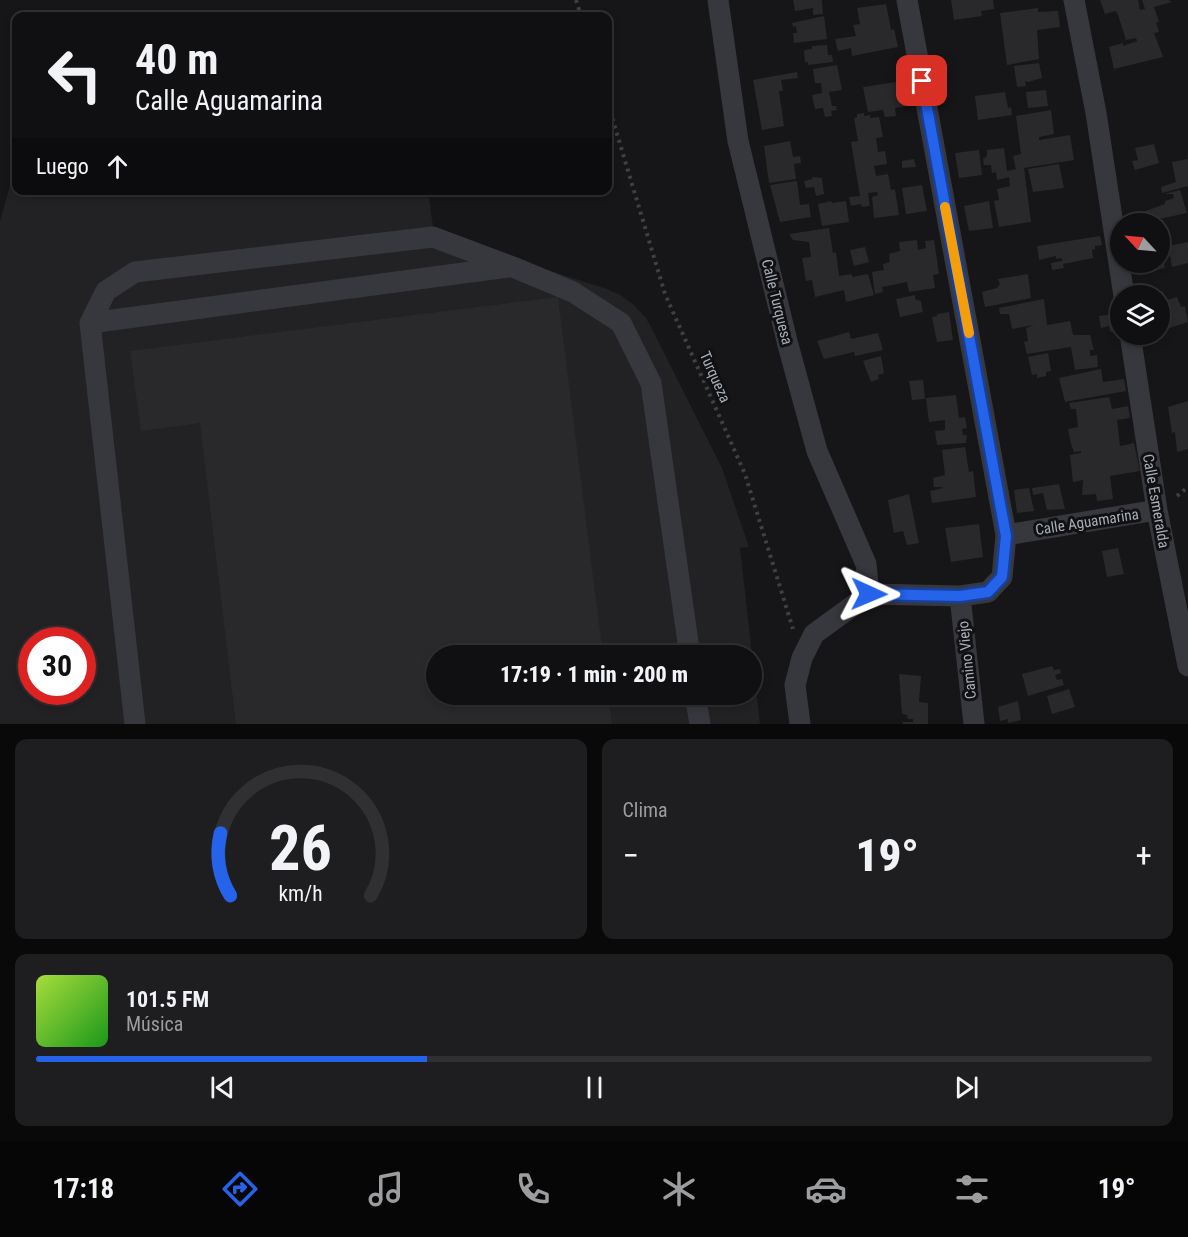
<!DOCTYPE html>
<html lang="es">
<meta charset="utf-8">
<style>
:root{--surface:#101012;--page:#1e1e20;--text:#f1f3f6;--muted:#9c9d9f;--line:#303032;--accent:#2563eb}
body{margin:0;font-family:"Roboto Condensed",sans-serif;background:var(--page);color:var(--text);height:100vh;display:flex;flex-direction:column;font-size:22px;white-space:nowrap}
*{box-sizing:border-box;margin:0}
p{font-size:20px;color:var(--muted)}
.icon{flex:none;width:33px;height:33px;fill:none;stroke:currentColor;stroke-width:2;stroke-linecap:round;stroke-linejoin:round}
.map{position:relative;height:724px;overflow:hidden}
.side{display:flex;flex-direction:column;gap:15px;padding:15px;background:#09090a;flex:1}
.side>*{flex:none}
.guide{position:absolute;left:12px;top:12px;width:600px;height:183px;border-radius:12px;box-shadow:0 3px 9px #0003,0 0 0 2px var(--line);background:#101012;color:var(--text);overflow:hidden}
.needle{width:39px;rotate:296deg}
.controls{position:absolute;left:1110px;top:213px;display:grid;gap:12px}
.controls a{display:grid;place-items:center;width:60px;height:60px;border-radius:50%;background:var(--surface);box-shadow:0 3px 9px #0003,0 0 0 2px var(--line);font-size:30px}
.speed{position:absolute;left:18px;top:627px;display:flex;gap:12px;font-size:30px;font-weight:700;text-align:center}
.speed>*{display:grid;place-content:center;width:78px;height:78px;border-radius:50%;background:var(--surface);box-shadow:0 3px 9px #0003,0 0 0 2px var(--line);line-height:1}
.speed .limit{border:9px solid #d22;background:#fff;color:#111}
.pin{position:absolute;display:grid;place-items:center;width:51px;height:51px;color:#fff;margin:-26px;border-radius:12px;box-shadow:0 3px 9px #0006}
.me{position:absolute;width:66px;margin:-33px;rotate:91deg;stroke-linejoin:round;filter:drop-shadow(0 0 4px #0008)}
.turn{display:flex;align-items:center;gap:21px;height:126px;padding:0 24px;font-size:27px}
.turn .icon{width:78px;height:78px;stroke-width:2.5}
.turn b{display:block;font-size:42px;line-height:51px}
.then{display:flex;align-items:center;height:57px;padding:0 24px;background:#0003;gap:12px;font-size:22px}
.big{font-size:45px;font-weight:800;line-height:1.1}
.side .widget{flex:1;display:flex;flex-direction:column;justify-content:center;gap:9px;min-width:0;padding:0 21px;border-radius:12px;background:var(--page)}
.side .dial{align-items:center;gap:0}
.dial svg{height:156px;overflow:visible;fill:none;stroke:var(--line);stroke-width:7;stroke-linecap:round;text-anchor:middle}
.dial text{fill:var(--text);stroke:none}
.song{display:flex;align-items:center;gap:18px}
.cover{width:72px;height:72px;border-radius:9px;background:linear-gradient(135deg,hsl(80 70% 55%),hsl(120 70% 35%))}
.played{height:6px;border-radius:3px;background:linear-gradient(90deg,var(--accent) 35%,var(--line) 35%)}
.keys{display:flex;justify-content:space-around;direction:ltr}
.heat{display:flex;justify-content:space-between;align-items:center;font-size:33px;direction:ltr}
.side .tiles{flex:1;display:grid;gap:15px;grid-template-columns:1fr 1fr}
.widget:last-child{grid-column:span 2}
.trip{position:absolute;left:426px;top:645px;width:336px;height:60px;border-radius:30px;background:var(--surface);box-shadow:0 3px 9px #0003,0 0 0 2px var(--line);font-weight:800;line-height:60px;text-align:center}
.dock{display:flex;height:96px;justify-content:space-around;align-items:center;background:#060607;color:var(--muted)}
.dock .icon{width:42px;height:42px}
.dock .active{color:var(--accent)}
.dock b{font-size:27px;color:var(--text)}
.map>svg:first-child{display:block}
</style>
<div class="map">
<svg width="1188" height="724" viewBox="0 0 1188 724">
<rect width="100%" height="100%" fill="#161618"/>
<path fill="#222225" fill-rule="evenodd" d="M16,164V190L404,191L429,198L434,234L607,289L622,296L635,306L646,318L653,331L722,468L749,547L740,548L760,724H0V221ZM32,640H82V692H32ZM436,656H752V694H436Z"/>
<path fill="#29292c" d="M793,0H822L823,14L813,15V8L795,11Z
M951,0H993L994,9L981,11L982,16L954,20Z
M1100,0H1138L1140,10L1145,9L1142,0H1168L1172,2L1154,7L1159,22H1156L1159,32L1154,33L1163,57L1114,69L1109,47L1123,43V46L1137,41L1136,38L1126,40L1118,15L1116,11L1105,14Z
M886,4L891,30L894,29L898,47L852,56L851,48L838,51L835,39L856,36L853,25L860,24L857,8Z
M1038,8V12L1058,11L1060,27L1037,30L1039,59L1007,65L1000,13Z
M824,16L827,39L794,43L793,33H797L796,26L793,27L792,23Z
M827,45L828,55H832L833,62L808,65V62H805L804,50L812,49V46Z
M1039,63L1042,78L1028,82L1025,81L1026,86L1017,87L1014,66Z
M837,65L842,90L829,92L832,106H836L837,110L831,111L832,116L825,117L823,108L815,109L812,95L822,93L821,83H815L813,69Z
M797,72L798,78L781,80L783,91H779L784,126L762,130L753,80Z
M902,81L907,106L895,108L896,116L885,117L883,110L868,112L863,87Z
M1046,90L1048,106L1028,108L1026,92Z
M1005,92L1008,108L1011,107L1012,115L978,120L975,96Z
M1051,110L1054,134L1039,137V140L1070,135L1074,160L1024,168L1031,222L999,227L994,201L999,200L997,189L1010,186L1009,177L997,180L996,172L992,173L991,165H984L983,159L987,156V150L1004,148L1007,171L1016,169L1013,156L1021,154L1016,116Z
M864,113V116L870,115V118L879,117L883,137L876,138L878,152L885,151L887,164L874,166L876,176L888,174L891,190L895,189L899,215L874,218L872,197L878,195L877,192L868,193L870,206L862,207L861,204L851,206L849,197L860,196L851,142L858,141L854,118L857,117V114Z
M790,141L793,157L800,156L801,163L794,164L796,179L769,183L764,146Z
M1154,144L1159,163L1135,170L1132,161L1138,160L1135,148Z
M979,150L982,175L959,178L955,153Z
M914,159L916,167L902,168V161Z
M1188,159V186L1162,193L1161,187L1176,182L1172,162Z
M1059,164L1064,188L1033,192L1028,169Z
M812,177L822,178L824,194L816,196L814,187L806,188L804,181L813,179Z
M797,181L800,205L809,204L811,217L780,222L770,185Z
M922,185L927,211L906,214L902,188Z
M1180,190L1187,213L1141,223V219L1144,218L1143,212L1165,204V201L1174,198L1173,194H1164Z
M831,201L832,203L846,201L849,222L822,226L818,204Z
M989,201L993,228L969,231L964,206Z
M829,228L833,253L836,252L839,276L852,274V277L868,274L874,295L846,302L844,290L815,297L812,280L806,281L802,258L811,257L809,242L793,240L789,234Z
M1100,236L1102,245L1095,246V249L1092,250L1093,258L1063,264L1064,268L1052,270L1051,263L1062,261V258L1056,259V256L1039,260L1037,246Z
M917,240L918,250L926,248L925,241L934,240L939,274L933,275L935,288L909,292L907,282L882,287L883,292L875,294L872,272L884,270L883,264L890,262L889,254L900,251L899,242Z
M1188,242V263L1172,267L1168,246Z
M865,247L869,262L854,266L850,250Z
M1163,256L1165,268L1144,272L1143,264L1160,262V257Z
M1028,274L1031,298L985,307L982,292L997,288L1000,284L998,279Z
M915,295V299L921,301L923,312L900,317L896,299Z
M558,297L603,656H436V694H608L612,724H236L200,423L141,431L130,351Z
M1177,297L1181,307L1185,306L1188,322L1160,331V302Z
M1044,299L1047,325L1070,321L1073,335H1090L1094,350H1090V356L1097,355L1098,367L1075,370L1071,347L1027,354L1024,342L1028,341L1026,328L1034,325L1012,329L1009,314H1000L999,308Z
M949,312L953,340L937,342L932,317L937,316V314Z
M1113,314L1116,331L1110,332L1109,326L1101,328L1099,316Z
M849,332L851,339L878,333L883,350L855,356L854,352L824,359L817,341Z
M1048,353L1051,371L1046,372V376L1037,378V374L1032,375L1028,357Z
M881,356L884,373L878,375L879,379L871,382L863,361Z
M1101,369L1103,382L1124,379L1126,391L1065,402L1059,378Z
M923,380L925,399L912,400L909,381Z
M956,395L959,418L965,417L967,428L962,429L963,435H967L966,443L937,445L935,431L945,430V420L929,422L926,398Z
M1109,397L1112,409L1128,406L1130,418L1117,420L1120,446L1134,443L1140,471L1110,476L1113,499L1097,501L1096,494L1082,495L1083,480L1073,482L1070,455L1081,453V451L1074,452L1071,444L1068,429L1078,427L1076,409H1071L1069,403Z
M1188,401V449L1177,452L1175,432L1172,433L1168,407Z
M965,447L969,472L973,471L976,497L932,503L930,491L943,488L942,487H934L933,478L945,475L942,450Z
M1059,484L1065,509L1047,510L1043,493L1033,495L1032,488Z
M1029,488L1034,511L1017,513L1014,490Z
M909,494L919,543L907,545L903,531L894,533L888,500Z
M979,524L983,557L951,562L945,528Z
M1118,548L1124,574L1107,577L1102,551Z
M1052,666L1054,670L1060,669L1061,673L1055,675L1057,680L1062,679L1064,685L1028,696L1022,674Z
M899,674L921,676L919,702L928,703V724H903V722H913V719H908L907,715L902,714Z
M1069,689L1075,707L1052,714L1047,696Z
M1018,701L1021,720L1008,723V719L1000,721L998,707Z"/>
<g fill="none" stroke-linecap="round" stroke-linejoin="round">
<path stroke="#3d4044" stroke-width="4" stroke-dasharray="3 4.5" stroke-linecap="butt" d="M576,0L581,16
M608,104L665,294L745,474L793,629
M1177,496L1188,487"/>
<path stroke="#37383d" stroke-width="21" d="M718,0L738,141L788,345L817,451L866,564L869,594
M907,0L1006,535
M1074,0L1096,113L1124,296
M90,323L508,267
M1130,334L1157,510L1188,666
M960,596L974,724
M695,694L700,724
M135,724L90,323L106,291L135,272L433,237L513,267L573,292L621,323L651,383L690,656
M800,724L795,685L802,658L814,634L869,594L960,596L988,592L1002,577L1006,535L1157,510"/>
</g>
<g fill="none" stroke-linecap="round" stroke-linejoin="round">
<g stroke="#184099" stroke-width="15">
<path id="route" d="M869,594L960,596L988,592L1002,577L1006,536L922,81"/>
</g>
<use href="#route" stroke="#2563eb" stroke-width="10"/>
<path stroke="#f59e0b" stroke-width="10" d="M945,207L969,333"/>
</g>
<g text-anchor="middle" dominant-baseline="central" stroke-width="6" stroke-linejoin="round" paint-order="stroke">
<g font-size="15" fill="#a8aeb8" stroke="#111113">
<text transform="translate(777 302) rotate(76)">Calle Turquesa</text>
<text transform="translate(715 377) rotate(66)">Turqueza</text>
<text transform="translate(1156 501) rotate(80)">Calle Esmeralda</text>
<text transform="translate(1087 522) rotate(-9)">Calle Aguamarina</text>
<text transform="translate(967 660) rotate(-96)">Camino Viejo</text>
</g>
</g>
</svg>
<div class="controls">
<a><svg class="needle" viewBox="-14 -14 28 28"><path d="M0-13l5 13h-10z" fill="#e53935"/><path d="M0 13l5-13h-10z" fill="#9c9d9f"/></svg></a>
<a><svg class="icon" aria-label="layers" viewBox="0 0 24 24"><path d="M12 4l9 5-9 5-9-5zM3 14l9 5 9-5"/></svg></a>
</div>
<div class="speed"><div class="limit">30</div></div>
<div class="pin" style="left:922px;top:81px;background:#d93025"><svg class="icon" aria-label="arrive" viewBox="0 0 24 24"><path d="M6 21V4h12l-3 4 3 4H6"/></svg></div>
<svg class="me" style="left:869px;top:594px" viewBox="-20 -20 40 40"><path d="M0-17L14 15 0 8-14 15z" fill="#2563eb" stroke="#fff" stroke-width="4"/></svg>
<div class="trip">17:19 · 1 min · 200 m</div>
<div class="guide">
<div class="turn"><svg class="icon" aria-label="left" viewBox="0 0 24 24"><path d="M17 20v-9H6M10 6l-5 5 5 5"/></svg><div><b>40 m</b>Calle Aguamarina</div></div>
<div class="then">Luego<svg class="icon" aria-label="ahead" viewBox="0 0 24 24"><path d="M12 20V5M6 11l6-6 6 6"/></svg></div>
</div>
</div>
<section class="side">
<div class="tiles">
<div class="widget dial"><svg viewBox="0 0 100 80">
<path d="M14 69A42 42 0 1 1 86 69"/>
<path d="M14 69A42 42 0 0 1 9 37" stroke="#2563eb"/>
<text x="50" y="56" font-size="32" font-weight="700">26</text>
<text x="50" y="72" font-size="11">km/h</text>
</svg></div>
<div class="widget"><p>Clima</p>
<div class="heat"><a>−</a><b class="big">19°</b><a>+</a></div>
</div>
<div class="widget">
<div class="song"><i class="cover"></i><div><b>101.5 FM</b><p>Música</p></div></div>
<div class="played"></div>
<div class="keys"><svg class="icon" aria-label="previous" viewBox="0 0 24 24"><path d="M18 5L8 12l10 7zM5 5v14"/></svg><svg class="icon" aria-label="pause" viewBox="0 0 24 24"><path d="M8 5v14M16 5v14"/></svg><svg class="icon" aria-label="next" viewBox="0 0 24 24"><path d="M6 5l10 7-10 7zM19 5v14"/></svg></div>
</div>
</div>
</section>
<nav class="dock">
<b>17:18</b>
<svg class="icon active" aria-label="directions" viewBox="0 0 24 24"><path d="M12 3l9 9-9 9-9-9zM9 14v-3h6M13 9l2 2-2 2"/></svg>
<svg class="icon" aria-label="music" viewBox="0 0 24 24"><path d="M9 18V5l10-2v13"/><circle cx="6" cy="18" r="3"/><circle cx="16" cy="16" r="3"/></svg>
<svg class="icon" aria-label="phone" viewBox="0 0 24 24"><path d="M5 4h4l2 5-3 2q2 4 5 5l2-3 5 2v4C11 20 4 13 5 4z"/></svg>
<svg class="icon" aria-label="climate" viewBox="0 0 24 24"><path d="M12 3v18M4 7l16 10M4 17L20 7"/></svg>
<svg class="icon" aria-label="car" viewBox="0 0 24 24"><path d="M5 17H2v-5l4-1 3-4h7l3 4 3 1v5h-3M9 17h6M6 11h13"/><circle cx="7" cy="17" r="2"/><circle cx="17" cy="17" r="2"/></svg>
<svg class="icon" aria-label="filters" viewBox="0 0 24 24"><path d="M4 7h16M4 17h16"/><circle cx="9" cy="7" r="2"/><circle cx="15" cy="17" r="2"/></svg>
<b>19°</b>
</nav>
